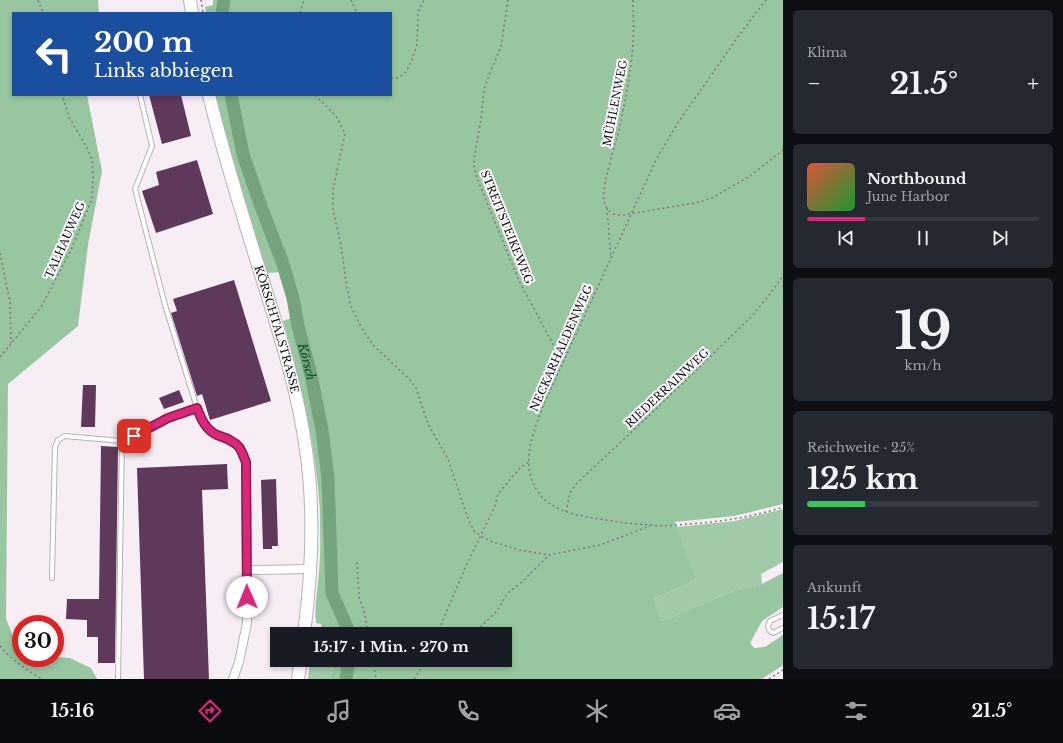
<!DOCTYPE html>
<html lang="de">
<meta charset="utf-8">
<style>
:root{--surface:#171b24;--page:#242831;--text:#f1f3f6;--muted:#9ea1a6;--line:#363941;--accent:#db2777}
body{margin:0;font-family:"Libre Baskerville",serif;background:var(--page);color:var(--text);height:100vh;display:flex;flex-direction:column;font-size:15px;white-space:nowrap}
*{box-sizing:border-box;margin:0}
p{font-size:13px;color:var(--muted)}
.icon{flex:none;width:22px;height:22px;fill:none;stroke:currentColor;stroke-width:2;stroke-linecap:round;stroke-linejoin:round}
.map{position:relative;flex:1;overflow:hidden}
.details{display:flex;flex-direction:column;gap:10px;padding:10px;background:#0d0f14;width:280px}
.details>*{flex:none}
.hud{position:absolute;left:12px;top:12px;width:380px;height:84px;border-radius:0px;box-shadow:0 2px 6px #0003;background:#1a4fa0;color:#fff;overflow:hidden}
.speed{position:absolute;left:12px;top:615px;display:flex;gap:8px;font-size:20px;font-weight:700;text-align:center}
.speed>*{display:grid;place-content:center;width:52px;height:52px;border-radius:50%;background:var(--surface);box-shadow:0 2px 6px #0003;line-height:1}
.speed .limit{border:6px solid #d22;background:#fff;color:#111}
.pin{position:absolute;display:grid;place-items:center;width:34px;height:34px;color:#fff;margin:-17px;border-radius:8px;box-shadow:0 2px 6px #0006}
.me{position:absolute;width:44px;margin:-22px;rotate:359deg;stroke-linejoin:round;filter:drop-shadow(0 0 3px #0008)}
.turn{display:flex;align-items:center;gap:14px;height:84px;padding:0 16px;font-size:18px}
.turn .icon{width:52px;height:52px;stroke-width:2.5}
.turn b{display:block;font-size:28px;line-height:34px}
.big{font-size:30px;font-weight:700;line-height:1.1}
.details .widget{flex:1;display:flex;flex-direction:column;justify-content:center;gap:6px;min-width:0;padding:0 14px;border-radius:6px;background:var(--page)}
.details .dial{align-items:center;gap:0}
.dial b{font-size:52px;line-height:1}
.song{display:flex;align-items:center;gap:12px}
.cover{width:48px;height:48px;border-radius:6px;background:linear-gradient(135deg,hsl(10 70% 55%),hsl(130 70% 35%))}
.played{height:4px;border-radius:2px;background:linear-gradient(90deg,var(--accent) 25%,var(--line) 25%)}
.keys{display:flex;justify-content:space-around;direction:ltr}
.heat{display:flex;justify-content:space-between;align-items:center;font-size:22px;direction:ltr}
.charge{height:6px;border-radius:3px;background:linear-gradient(90deg,#34c759 25%,var(--line) 0)}
.trip{position:absolute;left:270px;top:627px;width:242px;height:40px;border-radius:0px;background:var(--surface);box-shadow:0 2px 6px #0003;font-weight:700;line-height:40px;text-align:center}
.dock{display:flex;height:64px;justify-content:space-around;align-items:center;background:#090b0e;color:var(--muted)}
.dock .icon{width:28px;height:28px}
.dock .current{color:var(--accent)}
.dock b{font-size:18px;color:var(--text)}
main{display:flex;flex:1;min-height:0}
.map>svg:first-child{display:block}
</style>
<main>
<div class="map">
<svg width="783" height="679" viewBox="0 0 783 679">
<rect width="100%" height="100%" fill="#f6edf5"/>
<path fill="#a1caa9" d="M783,509V562L761,574L762,584L738,589L662,621L653,599L696,580L676,527L734,521Z
M310,660H330L333,669L329,679H308Z"/>
<path fill="#97c6a0" d="M0,0H98L99,13H13V95H87L102,171L88,245L78,326L8,384L6,618L13,637L21,646V658H55V657L70,658L91,668L97,679H0Z
M213,0H783V504L734,516L675,522L696,580L653,599L662,621L738,589L762,584L783,573V607L762,621L750,643L754,648L765,647L783,635V665L762,679H329L333,669L330,660H505V634H323L321,624L316,623C314,606 318,589 319,572C321,552 320,531 320,511C316,446 301,383 283,321L294,317L282,272L267,273L230,153L215,95H391V13H206L205,7L213,5Z"/>
<g fill="none" stroke-linecap="round" stroke-linejoin="round">
<g stroke="#75a37e" stroke-width="13">
<path d="M222,13L224,0"/>
<path id="s1" d="M231,95L243,154L260,204L282,261L293,298L298,326L311,375L322,430L328,478L332,593L350,634"/>
<path d="M346,679L349,660"/>
</g>
</g>
<path fill="#5f395a" d="M149,95H181L191,136L162,144Z
M197,160L213,214L156,233L142,191L159,185L156,172Z
M234,280L271,401L210,420L202,394L197,396L171,313L177,311L173,299Z
M83,385H96L95,427H81Z
M179,390L184,402L164,409L159,398Z
M101,446L118,447L115,663H98V637H87V620L66,619L67,599H99Z
M227,464L228,489L202,490L209,679H144L137,468Z
M276,479L278,546H272V549H263L261,480Z"/>
<g fill="none" stroke-linecap="round" stroke-linejoin="round">
<g stroke="#b9b1b8" stroke-width="6">
<path id="service" d="M52,578L55,447L58,440L65,436L122,441
M783,615L770,621L768,626L769,630L773,633L783,628
M118,679L122,441L168,418L197,408L165,305L135,189L152,146L140,95"/>
</g>
<g stroke="#b9b1b8" stroke-width="10">
<path id="minor" d="M197,408C201,419 206,430 217,435C225,438 233,440 239,447C242,451 244,457 246,462L247,570L311,569
M233,679L239,662L247,623V570"/>
</g>
<g stroke="#b9b1b8" stroke-width="14">
<g id="secondary">
<path d="M190,0L192,13"/>
<path id="s2" d="M209,95C224,157 243,217 262,278C280,335 298,391 306,450C315,511 312,573 304,634"/>
<path d="M298,679L301,660"/>
</g>
</g>
<path stroke="#7f787e" stroke-width="1.5" stroke-dasharray="2 3" stroke-linecap="butt" d="M38,0L43,13
M201,0L203,13
M351,0L357,13
M508,0L501,47L489,75L484,90L481,119L474,159V167L477,178L519,281L554,346L560,350L568,353
M633,0C633,14 634,29 633,43C631,70 626,98 620,125C616,145 602,182 604,200C605,210 613,216 623,215L695,203L712,198L750,176L783,150
M766,0L740,34L677,124L656,160L544,404C534,430 520,462 536,489C549,511 576,515 599,519C617,522 634,524 651,525C663,527 675,525 687,524C720,522 752,517 783,507
M300,13L304,0
M391,78H398L406,72L412,60L417,44L418,12L424,0
M315,95L336,116L345,133L333,190V210L341,245L347,288L351,306L361,327L373,345L409,379L416,388L428,424L448,459L464,507L470,523L474,531L482,537L493,542L520,550L549,555L600,545L650,526
M607,208L611,258
M0,253L10,302L11,343
M0,357L41,307L71,250L92,199L93,177L92,160L87,148L69,117L62,95
M566,512L570,493L576,484L654,411L752,316L770,294L783,276
M357,562L359,597L365,614L368,634
M437,634L466,566L495,506L498,494L519,469L529,462
M473,634L497,611L507,594L523,581L549,555
M0,646C12,660 26,670 42,679
M373,660L376,679
M414,679L423,666L433,660
M769,679L783,670"/>
<use href="#service" stroke="#fff" stroke-width="4"/>
<use href="#minor" stroke="#fff" stroke-width="8"/>
<use href="#secondary" stroke="#fff" stroke-width="12"/>
</g>
<g fill="none" stroke-linecap="round" stroke-linejoin="round">
<g stroke="#8e194d" stroke-width="10">
<path id="route" d="M134,436L168,418L197,408C201,419 206,430 217,435C225,438 233,440 239,447C242,451 244,458 246,462L247,597"/>
</g>
<use href="#route" stroke="#db2777" stroke-width="7"/>
</g>
<g text-anchor="middle" dominant-baseline="central" stroke-width="4" stroke-linejoin="round" paint-order="stroke">
<g font-size="11" fill="#130f12" stroke="#fffdff">
<text transform="translate(615 103) rotate(-79)">MÜHLENWEG</text>
<text transform="translate(507 227) rotate(68)">STREITSTEIKEWEG</text>
<text transform="translate(65 240) rotate(-66)">TALHAUWEG</text>
<text stroke="none"><textPath href="#s2" startOffset="244">KÖRSCHTALSTRASSE</textPath></text>
<text transform="translate(561 348) rotate(-66)">NECKARHALDENWEG</text>
<text transform="translate(667 388) rotate(-43)">RIEDERRAINWEG</text>
</g>
<g font-size="12" font-style="italic" fill="#004f21" stroke="#fffdff">
<text stroke="none"><textPath href="#s1" startOffset="278">Körsch</textPath></text>
</g>
</g>
</svg>
<div class="speed"><div class="limit">30</div></div>
<div class="pin" style="left:134px;top:436px;background:#d93025"><svg class="icon" aria-label="arrive" viewBox="0 0 24 24"><path d="M6 21V4h12l-3 4 3 4H6"/></svg></div>
<svg class="me" style="left:247px;top:597px" viewBox="-20 -20 40 40"><circle r="19" fill="#fff"/><path d="M0-13L10 11 0 6-10 11z" fill="#db2777"/></svg>
<div class="trip">15:17 · 1 Min. · 270 m</div>
<div class="hud">
<div class="turn"><svg class="icon" aria-label="left" viewBox="0 0 24 24"><path d="M17 20v-9H6M10 6l-5 5 5 5"/></svg><div><b>200 m</b>Links abbiegen</div></div>
</div>
</div>
<section class="details">
<div class="widget"><p>Klima</p>
<div class="heat"><a>−</a><b class="big">21.5°</b><a>+</a></div>
</div>
<div class="widget">
<div class="song"><i class="cover"></i><div><b>Northbound</b><p>June Harbor</p></div></div>
<div class="played"></div>
<div class="keys"><svg class="icon" aria-label="previous" viewBox="0 0 24 24"><path d="M18 5L8 12l10 7zM5 5v14"/></svg><svg class="icon" aria-label="pause" viewBox="0 0 24 24"><path d="M8 5v14M16 5v14"/></svg><svg class="icon" aria-label="next" viewBox="0 0 24 24"><path d="M6 5l10 7-10 7zM19 5v14"/></svg></div>
</div>
<div class="widget dial"><b>19</b><p>km/h</p></div>
<div class="widget"><p>Reichweite · 25%</p><b class="big">125 km</b><div class="charge"></div></div>
<div class="widget"><p>Ankunft</p><b class="big">15:17</b></div>
</section>
</main>
<nav class="dock">
<b>15:16</b>
<svg class="icon current" aria-label="directions" viewBox="0 0 24 24"><path d="M12 3l9 9-9 9-9-9zM9 14v-3h6M13 9l2 2-2 2"/></svg>
<svg class="icon" aria-label="music" viewBox="0 0 24 24"><path d="M9 18V5l10-2v13"/><circle cx="6" cy="18" r="3"/><circle cx="16" cy="16" r="3"/></svg>
<svg class="icon" aria-label="phone" viewBox="0 0 24 24"><path d="M5 4h4l2 5-3 2q2 4 5 5l2-3 5 2v4C11 20 4 13 5 4z"/></svg>
<svg class="icon" aria-label="climate" viewBox="0 0 24 24"><path d="M12 3v18M4 7l16 10M4 17L20 7"/></svg>
<svg class="icon" aria-label="car" viewBox="0 0 24 24"><path d="M5 17H2v-5l4-1 3-4h7l3 4 3 1v5h-3M9 17h6M6 11h13"/><circle cx="7" cy="17" r="2"/><circle cx="17" cy="17" r="2"/></svg>
<svg class="icon" aria-label="filters" viewBox="0 0 24 24"><path d="M4 7h16M4 17h16"/><circle cx="9" cy="7" r="2"/><circle cx="15" cy="17" r="2"/></svg>
<b>21.5°</b>
</nav>
